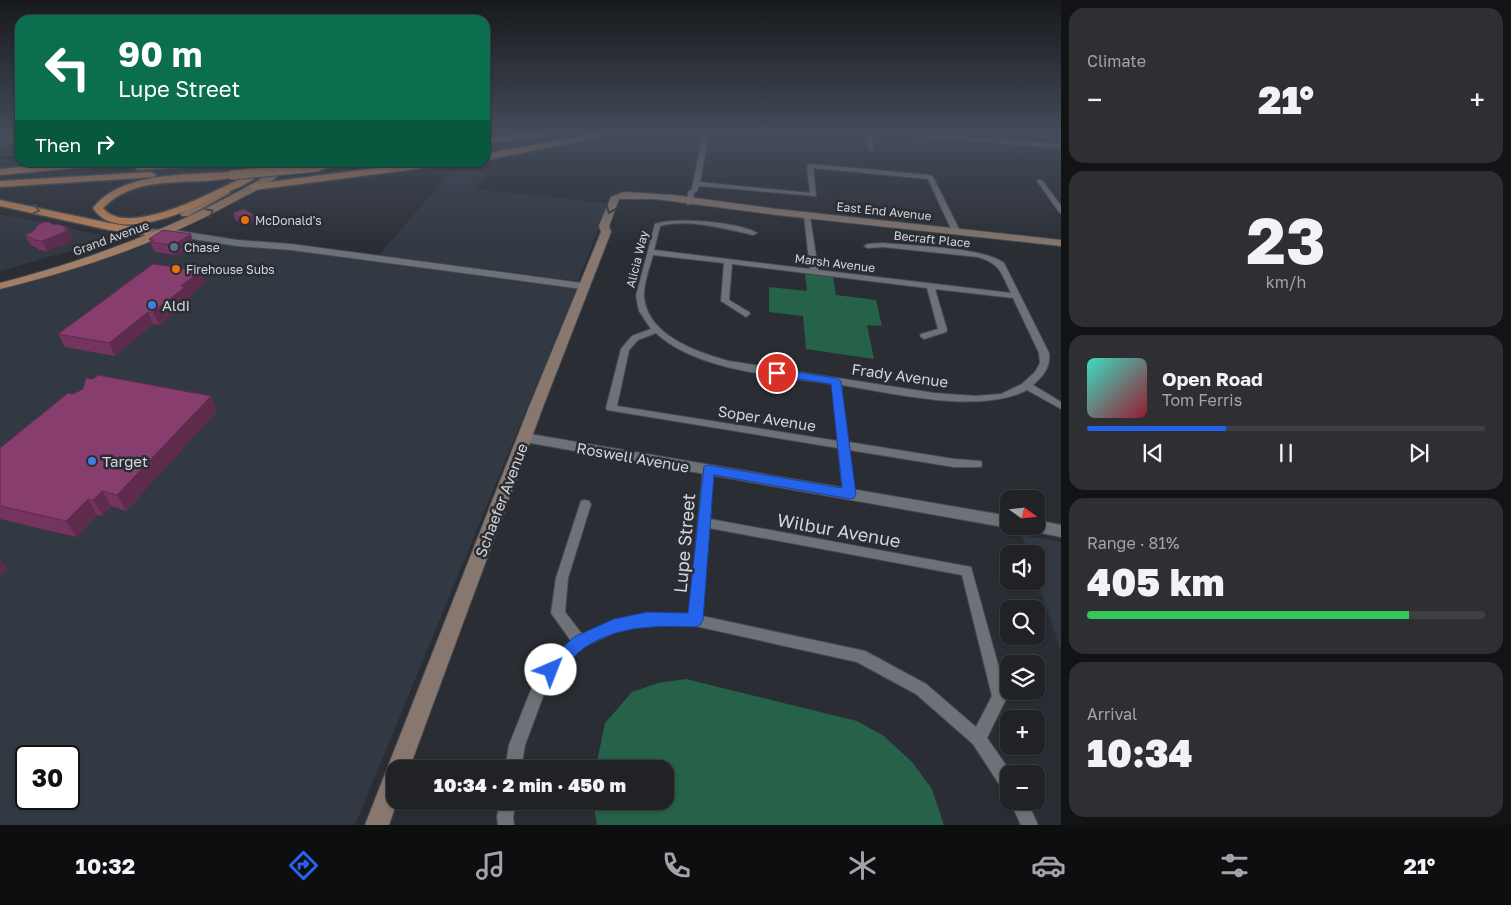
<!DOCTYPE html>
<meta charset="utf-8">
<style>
:root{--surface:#202226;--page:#2d2f32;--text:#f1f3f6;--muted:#a2a4a7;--line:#3d3f43;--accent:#2563eb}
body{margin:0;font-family:"Golos Text",sans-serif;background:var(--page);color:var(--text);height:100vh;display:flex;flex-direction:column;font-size:19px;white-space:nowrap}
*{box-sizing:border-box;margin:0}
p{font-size:16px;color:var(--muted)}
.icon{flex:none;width:28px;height:28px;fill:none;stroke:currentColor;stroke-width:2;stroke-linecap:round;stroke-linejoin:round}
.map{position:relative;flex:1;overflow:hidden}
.side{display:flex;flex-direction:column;gap:8px;padding:8px;background:#121315;width:450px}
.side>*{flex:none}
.hud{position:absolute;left:15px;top:15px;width:475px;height:152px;border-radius:15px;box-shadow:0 1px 4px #0004,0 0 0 1px var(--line);background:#0b6e4f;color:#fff;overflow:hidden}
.needle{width:32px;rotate:105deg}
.fabs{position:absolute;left:1000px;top:490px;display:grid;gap:10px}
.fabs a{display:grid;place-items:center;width:45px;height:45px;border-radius:10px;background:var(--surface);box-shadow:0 1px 4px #0004,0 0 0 1px var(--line);font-size:25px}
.speed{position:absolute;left:15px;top:745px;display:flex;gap:10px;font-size:25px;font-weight:700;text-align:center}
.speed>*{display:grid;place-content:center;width:65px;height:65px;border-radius:50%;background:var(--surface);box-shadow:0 1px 4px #0004,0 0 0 1px var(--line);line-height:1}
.speed .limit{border:2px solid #111;border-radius:8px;background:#fff;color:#111}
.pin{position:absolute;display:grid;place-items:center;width:42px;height:42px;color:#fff;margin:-21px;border:2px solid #fff;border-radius:50%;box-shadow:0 1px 5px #0007}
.me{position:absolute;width:55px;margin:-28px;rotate:44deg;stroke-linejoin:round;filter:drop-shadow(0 0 4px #0008)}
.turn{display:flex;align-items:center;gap:18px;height:105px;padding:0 20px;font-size:22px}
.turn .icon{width:65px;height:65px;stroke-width:2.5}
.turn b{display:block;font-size:35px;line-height:42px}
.then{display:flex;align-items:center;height:48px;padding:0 20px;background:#0003;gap:10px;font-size:19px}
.big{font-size:38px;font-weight:800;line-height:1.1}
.side .widget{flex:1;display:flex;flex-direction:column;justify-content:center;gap:8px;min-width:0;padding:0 18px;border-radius:15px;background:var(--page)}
.side .dial{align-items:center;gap:0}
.dial b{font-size:65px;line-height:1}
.song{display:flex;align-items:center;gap:15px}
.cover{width:60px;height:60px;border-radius:8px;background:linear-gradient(135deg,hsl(170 70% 55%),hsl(350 70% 35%))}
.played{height:5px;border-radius:2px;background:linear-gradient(90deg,var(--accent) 35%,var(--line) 35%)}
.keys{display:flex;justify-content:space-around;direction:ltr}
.heat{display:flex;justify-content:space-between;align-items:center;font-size:28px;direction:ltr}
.charge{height:8px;border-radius:4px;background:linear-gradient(90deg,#34c759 81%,var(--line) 0)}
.trip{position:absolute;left:386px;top:760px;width:288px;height:50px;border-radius:15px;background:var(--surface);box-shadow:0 1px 4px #0004,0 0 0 1px var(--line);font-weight:800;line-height:50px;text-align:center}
.dock{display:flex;height:80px;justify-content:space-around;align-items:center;background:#0d0e0f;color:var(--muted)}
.dock .icon{width:35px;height:35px}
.dock .selected{color:var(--accent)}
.dock b{font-size:22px;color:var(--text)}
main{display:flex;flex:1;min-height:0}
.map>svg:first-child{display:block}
</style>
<main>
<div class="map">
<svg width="1061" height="825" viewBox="0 0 1061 825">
<rect width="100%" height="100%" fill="#2a2d33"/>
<path fill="#333943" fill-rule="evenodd" d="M479,169L487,172L475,189L605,203L607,207L578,281L379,255L450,172Z
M0,215L21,218L105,236L102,242L0,271Z
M173,237L277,249L576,289L355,825H0V289L66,272L158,240ZM26,756H69V799H26Z
M1022,535L1061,542V651L1036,577V554H1028Z"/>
<path fill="#266149" d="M0,134H20V142L0,148Z
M805,274L833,277L836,295L876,300L882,326L867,325L874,359L806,349L803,316L769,312V287L807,291Z
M686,679L857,721L884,736L912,762L932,789L944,825H597L593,801H665V769H596V767L605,723L632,692L658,683Z"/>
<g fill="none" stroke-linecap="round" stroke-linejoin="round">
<path stroke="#021629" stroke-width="2" d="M0,158L20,157"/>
<path stroke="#43464c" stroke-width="8" stroke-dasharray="8 4.5" stroke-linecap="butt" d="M253,175L274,162"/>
<g stroke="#484b4f" stroke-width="2">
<path id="minor" d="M865,134H870L874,151L869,150Z
M908,134H927L1061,144V148L911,136Z
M705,136L708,138L700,182L810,193L807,166L810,164L930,175L933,177L960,231L956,233L952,231L928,179L813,168L816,196L699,186L697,191L694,193L692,204L687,205L688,192L692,189L702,138Z
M1038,180H1042L1061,206V213L1059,212L1037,181Z
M807,214L810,216L818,270L1011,293C1001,273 1001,264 978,257L883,247L868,248L864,246L868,244L883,243C913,246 982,247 1004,263L1049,353C1051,367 1043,376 1033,385L1061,402V409L1027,390C980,415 893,393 841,385L848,442L954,459L981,461L982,464L981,467H954L849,450L855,494L853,497H845L843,494L838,448L607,410L606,408L621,349L632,336L651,329L639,311L636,296L655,224C675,217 739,222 757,233L753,235C727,229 686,218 660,226L654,250L810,269L804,216ZM653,255L724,263L721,301L746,317L750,314L749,312L729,300L732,264L927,288L938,329L921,334L920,336L924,339L946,332L947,330L935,289L1013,298L1039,353L1040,363L1035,372L1022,384L1001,394L975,396L934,393L729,361C697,352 648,336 644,297C643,285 650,266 653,255ZM656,333C696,371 779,376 832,384L838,441L617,406L629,350L638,340Z
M708,465L712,466L713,469L710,519L971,567L1007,697L987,738L1012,774H1009V792L1003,790L973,744L916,694L857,662L695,626L647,625L616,632L585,646L565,664L547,686L525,745L521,769H505L509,745L536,677L555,654L571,641L551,613L556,578L581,501L585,500L589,501L591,504L568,578L565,612L582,634L614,620L647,613L689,614L703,469L704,466ZM709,528L962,575L992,696L976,727L926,684L865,651L702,616Z
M500,801H516L513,817L514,825H498L497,817Z
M1010,801H1027L1038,825H1021Z"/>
</g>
<g stroke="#484b4f" stroke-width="2">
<path id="tertiary" d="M146,229L174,230L237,240L291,244L582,283L587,286L582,289L291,250L237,246L174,236L143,234L141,232Z
M524,433L1009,516V526H1015L1009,528L519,441L517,438L519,435Z
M1036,520L1061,525V537L1026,530L1024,526H1036Z"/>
</g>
<g stroke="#484b4f" stroke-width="2">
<path id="secondary" d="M624,192L673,195L777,209L1061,240V246L777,215L655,199H619L609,226L611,232L543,407L409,769H395V801H397L389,825H365L529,407L601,232L599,226L611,197Z"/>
</g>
<g stroke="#484b4f" stroke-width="2">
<path id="primary" d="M274,171L281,173C269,186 248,194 232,203C159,243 81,269 0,289V283C97,258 188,223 274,171Z
M227,188L230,189V193L188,216H182L180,214Z"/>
</g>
<g stroke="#484b4f" stroke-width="3">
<path id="motorway" d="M527,134H549L545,136L485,143V139Z
M593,134H604L587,140L485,160V154Z
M73,162H111L107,165L0,175V169Z
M167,162H221L217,165L138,170L134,167L138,164Z
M330,162H356L318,170L314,167Z
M422,162H450L446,165L254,190L249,187L254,184Z
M151,172L156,175L154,177L0,187V181Z
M232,172L235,173V177C191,187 139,172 103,208C128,240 220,188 248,175L251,174L256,177C248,184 235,189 225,193C196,208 116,246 93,208C122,171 189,175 232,172Z
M0,200L109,223L146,229L151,232L146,235L109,230L0,206Z"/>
</g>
<use href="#minor" fill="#6d7178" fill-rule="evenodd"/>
<use href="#tertiary" fill="#6d7178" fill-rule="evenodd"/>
<use href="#secondary" fill="#87776f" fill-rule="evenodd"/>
<use href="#primary" fill="#a17e65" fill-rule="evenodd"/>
<use href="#motorway" fill="#c48659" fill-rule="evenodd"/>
<g stroke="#484b4f" stroke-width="11" stroke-linecap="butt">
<path id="motorway-bridge" d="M232,175L318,167"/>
</g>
<use href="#motorway-bridge" stroke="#c48659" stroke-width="9"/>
</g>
<path fill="#74345f" d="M233,213L256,221L245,225L235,220Z
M55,225L68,228L72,238L70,239L71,241L47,251L40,250L31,245L25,235Z
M149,239L194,244L181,254L174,255L155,252L154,250L153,249Z
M205,283L189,297L190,300L159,325L153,324L115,356L65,347L58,334Z
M73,394L211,396L217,411L126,511L111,506L103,516L97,515L76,537L0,519V448Z"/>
<path fill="#5e2b4d" d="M254,215L256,221L245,225L243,219Z
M68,228L72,238L70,239L71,241L47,251L42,241Z
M191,234L194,244L181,254L174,255L170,245Z
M201,271L205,283L189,297L190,300L159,325L153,312L181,286Z
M148,312L153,324L115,356L109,343Z
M211,396L217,411L126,511L117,495Z
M102,491L111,506L103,516L93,500Z
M88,499L97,515L76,537L66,521Z
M0,559L8,569L0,576Z"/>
<path fill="#873d6e" stroke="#5e2b4d" d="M244,209L254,215L243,219L233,213Z
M43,222H49L55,225L58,224L68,228L64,229L67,231L42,241L35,240L25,235L32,232L38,225Z
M163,230L191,234L177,243L170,245L151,242L154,240L149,239Z
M153,264L201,271L181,286L185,287L153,312H148L109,343L58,334Z
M98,375L211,396L117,495L102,491L93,500L88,499L66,521L0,506V448L68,393L73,394L83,389L86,378L93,379Z"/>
<defs><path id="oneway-chevron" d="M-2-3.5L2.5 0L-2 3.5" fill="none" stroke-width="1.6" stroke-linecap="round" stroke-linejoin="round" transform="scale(1.25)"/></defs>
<use stroke="#604c40" href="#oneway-chevron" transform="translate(36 210) rotate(15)"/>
<use stroke="#38383c" href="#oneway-chevron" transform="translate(610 210) rotate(112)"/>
<use stroke="#484140" href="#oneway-chevron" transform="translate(210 212) rotate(-27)"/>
<linearGradient id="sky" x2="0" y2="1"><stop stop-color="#17191c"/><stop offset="0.54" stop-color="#444c5b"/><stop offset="1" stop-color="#444c5b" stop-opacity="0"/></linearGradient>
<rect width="1061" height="249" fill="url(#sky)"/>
<path fill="#2563eb" stroke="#184099" d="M777,369L836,378L841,381L856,494L854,498L850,499L714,475L703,620L700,625L695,627C655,626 622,625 587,646C576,653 566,666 556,676L551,678L545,676L543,670L545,665L574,637L614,619L647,612L688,613L704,466L708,465L842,488L831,384L773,375L771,373L773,370Z"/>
<g fill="#e8710a" stroke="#2a2d33" stroke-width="2">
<circle cx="245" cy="220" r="5"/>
<circle cx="176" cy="269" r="5"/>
</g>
<circle fill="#5c6f8a" stroke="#2a2d33" stroke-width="2" cx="174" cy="247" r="5"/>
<g fill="#3f7fe0" stroke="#2a2d33" stroke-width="2">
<circle cx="152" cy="305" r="5"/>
<circle cx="92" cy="461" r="5"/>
</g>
<g text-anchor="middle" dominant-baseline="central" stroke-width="5" stroke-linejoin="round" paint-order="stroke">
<g font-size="12" fill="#d3d5d9" stroke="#2a2d33">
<text transform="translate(884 211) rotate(6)">East End Avenue</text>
<text transform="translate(111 238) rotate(-20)">Grand Avenue</text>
<text transform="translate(932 239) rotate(6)">Becraft Place</text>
<text transform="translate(637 259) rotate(-76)">Alicia Way</text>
<text transform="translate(835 263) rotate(7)">Marsh Avenue</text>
</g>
<g font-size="12" fill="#d3d5d9" stroke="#2a2d33" text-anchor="start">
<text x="255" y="220">McDonald's</text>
<text x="184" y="247">Chase</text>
<text x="186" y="269">Firehouse Subs</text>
</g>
<g font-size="15" fill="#d3d5d9" stroke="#2a2d33" text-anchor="start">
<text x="162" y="305">Aldi</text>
<text x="102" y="461">Target</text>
</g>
<g font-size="15" fill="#d3d5d9" stroke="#2a2d33">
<text transform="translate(900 375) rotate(8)">Frady Avenue</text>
<text transform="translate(767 418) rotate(9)">Soper Avenue</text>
<text transform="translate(633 457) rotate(10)">Roswell Avenue</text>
<text transform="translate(501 500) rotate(-69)">Schaefer Avenue</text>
</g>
<g font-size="18" fill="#d3d5d9" stroke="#2a2d33">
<text transform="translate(839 530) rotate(10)">Wilbur Avenue</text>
<text transform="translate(684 543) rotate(-85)">Lupe Street</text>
</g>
</g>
</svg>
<div class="fabs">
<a><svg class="needle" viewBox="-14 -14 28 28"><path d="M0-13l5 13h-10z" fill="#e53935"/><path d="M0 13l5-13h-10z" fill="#a2a4a7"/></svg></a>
<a><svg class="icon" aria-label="sound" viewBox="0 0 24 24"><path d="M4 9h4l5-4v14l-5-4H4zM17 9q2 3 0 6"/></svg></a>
<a><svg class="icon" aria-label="search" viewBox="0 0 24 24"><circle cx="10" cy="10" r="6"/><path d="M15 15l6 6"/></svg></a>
<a><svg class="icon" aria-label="layers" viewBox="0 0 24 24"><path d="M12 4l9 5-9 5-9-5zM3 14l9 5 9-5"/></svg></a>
<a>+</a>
<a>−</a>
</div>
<div class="speed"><div class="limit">30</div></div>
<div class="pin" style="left:777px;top:373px;background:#d93025"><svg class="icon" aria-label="arrive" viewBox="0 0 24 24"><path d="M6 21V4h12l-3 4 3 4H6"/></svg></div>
<svg class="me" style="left:551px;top:670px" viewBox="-20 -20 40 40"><circle r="19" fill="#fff"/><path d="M0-13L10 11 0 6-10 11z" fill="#2563eb"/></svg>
<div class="trip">10:34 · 2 min · 450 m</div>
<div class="hud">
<div class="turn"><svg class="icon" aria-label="left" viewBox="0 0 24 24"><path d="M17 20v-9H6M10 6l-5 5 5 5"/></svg><div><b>90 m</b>Lupe Street</div></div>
<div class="then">Then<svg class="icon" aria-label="right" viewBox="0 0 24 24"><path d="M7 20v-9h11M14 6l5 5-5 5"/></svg></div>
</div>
</div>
<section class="side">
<div class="widget"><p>Climate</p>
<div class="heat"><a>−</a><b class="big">21°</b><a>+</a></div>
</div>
<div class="widget dial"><b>23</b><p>km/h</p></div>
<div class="widget">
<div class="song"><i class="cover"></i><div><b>Open Road</b><p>Tom Ferris</p></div></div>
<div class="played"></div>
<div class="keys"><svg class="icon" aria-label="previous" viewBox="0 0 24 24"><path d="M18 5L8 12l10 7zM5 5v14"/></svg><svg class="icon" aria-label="pause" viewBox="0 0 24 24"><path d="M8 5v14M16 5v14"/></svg><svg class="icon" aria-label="next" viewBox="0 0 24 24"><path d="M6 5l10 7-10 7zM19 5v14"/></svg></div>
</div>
<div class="widget"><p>Range · 81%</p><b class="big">405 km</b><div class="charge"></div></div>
<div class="widget"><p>Arrival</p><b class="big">10:34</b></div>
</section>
</main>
<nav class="dock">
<b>10:32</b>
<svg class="icon selected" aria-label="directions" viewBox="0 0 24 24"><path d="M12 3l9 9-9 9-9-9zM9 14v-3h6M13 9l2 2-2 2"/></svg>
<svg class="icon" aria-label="music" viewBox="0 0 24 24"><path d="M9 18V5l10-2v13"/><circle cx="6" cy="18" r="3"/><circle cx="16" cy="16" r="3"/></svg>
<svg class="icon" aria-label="phone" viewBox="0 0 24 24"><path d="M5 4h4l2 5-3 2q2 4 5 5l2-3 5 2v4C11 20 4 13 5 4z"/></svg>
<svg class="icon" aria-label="climate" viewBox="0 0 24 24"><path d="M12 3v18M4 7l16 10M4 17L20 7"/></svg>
<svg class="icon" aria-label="car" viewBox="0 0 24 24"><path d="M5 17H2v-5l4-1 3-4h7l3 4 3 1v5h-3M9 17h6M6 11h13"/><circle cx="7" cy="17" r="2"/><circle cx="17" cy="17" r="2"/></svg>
<svg class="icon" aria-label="filters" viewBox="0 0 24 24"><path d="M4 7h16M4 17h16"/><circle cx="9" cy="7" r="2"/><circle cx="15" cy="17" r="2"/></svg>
<b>21°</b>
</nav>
